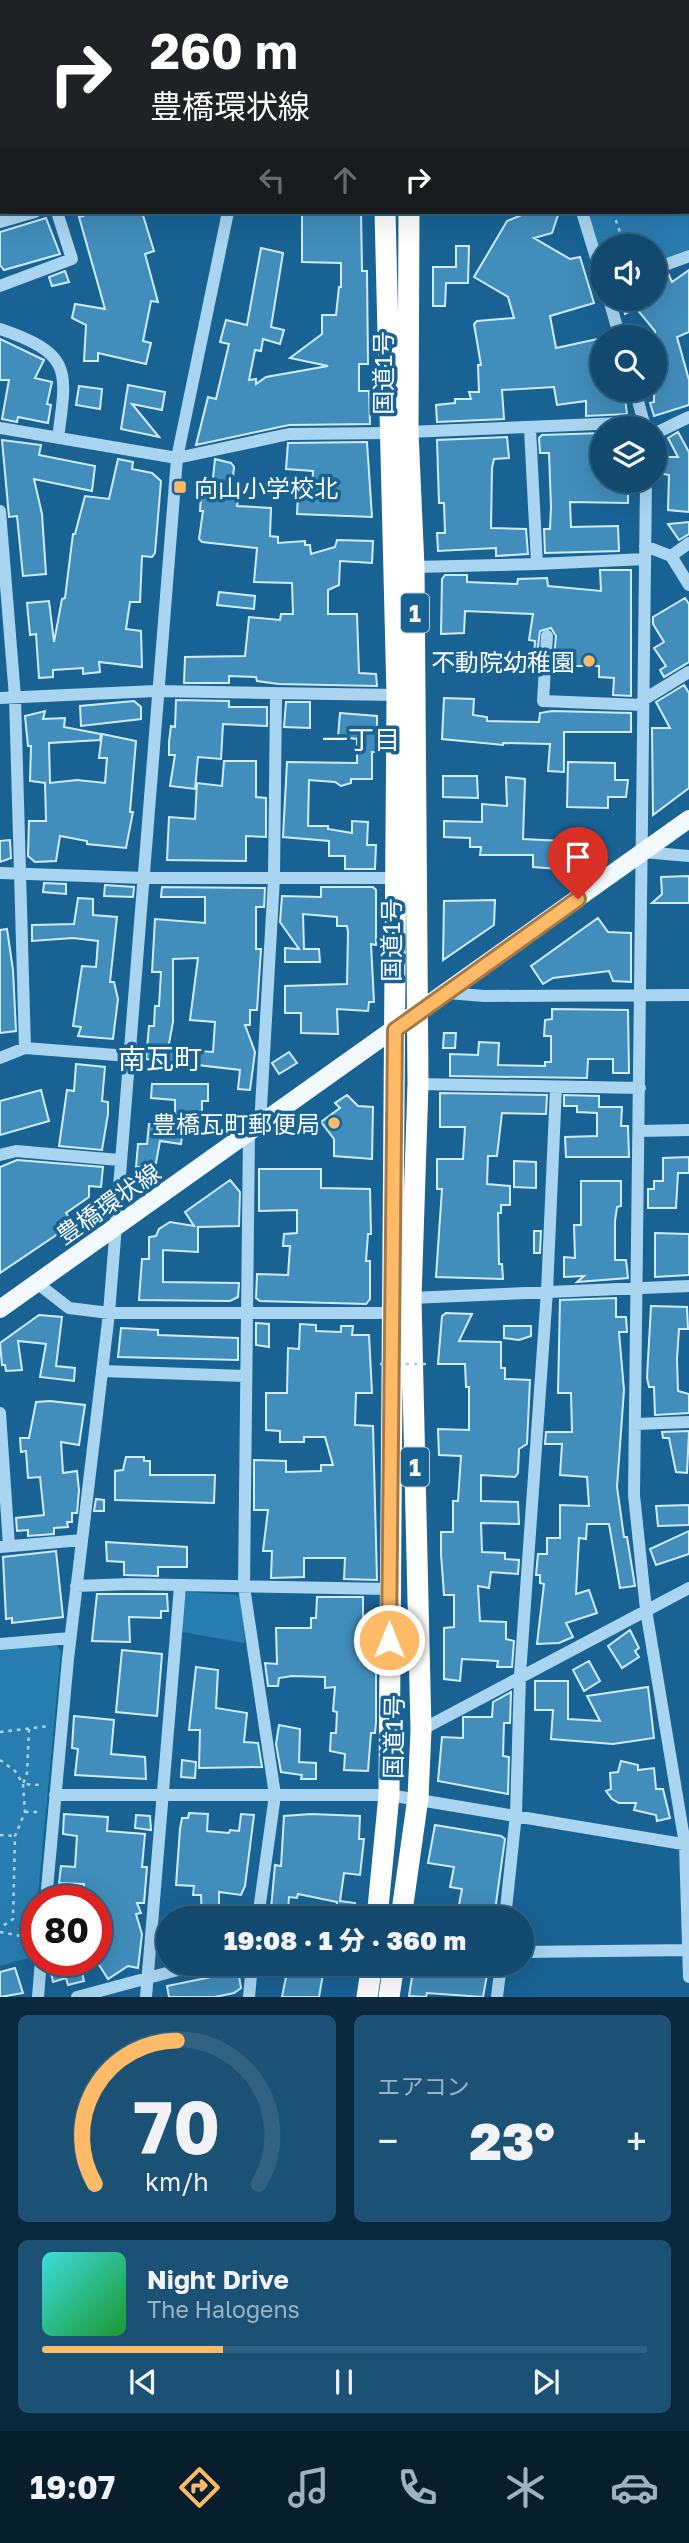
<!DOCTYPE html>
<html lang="ja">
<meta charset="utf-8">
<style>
:root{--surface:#124a6f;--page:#1b5174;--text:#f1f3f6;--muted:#9cb3c3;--line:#316282;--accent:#ffba68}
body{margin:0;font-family:"Golos Text","Noto Sans JP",sans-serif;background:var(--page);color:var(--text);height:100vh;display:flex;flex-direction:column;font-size:26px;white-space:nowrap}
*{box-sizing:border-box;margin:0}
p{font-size:23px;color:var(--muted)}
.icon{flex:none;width:38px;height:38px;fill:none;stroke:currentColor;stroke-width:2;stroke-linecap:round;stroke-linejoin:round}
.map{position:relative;height:1997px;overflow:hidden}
.details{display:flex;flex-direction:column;gap:18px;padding:18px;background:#0a293d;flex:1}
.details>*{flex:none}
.banner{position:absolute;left:0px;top:0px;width:690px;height:214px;box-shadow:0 7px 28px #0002,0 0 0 2px var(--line);background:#202124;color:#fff;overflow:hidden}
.controls{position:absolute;left:590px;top:234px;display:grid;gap:14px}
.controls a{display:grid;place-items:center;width:77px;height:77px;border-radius:50%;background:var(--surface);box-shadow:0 7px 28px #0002,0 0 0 2px var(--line);font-size:35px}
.speed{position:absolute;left:21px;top:1885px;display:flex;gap:14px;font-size:35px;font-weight:700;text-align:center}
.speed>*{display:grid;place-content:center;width:91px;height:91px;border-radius:50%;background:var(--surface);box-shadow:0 7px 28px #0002,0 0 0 2px var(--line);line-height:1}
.speed .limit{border:10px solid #d22;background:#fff;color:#111}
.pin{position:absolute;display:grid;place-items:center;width:60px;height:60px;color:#fff;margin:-72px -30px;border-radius:50% 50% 50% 0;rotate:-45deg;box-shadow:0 0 7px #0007}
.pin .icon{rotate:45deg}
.me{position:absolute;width:77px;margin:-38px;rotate:0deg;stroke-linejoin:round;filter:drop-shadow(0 0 5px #0008)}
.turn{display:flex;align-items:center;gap:24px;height:147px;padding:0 35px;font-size:32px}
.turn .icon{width:91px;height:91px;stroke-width:2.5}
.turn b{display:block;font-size:49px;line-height:60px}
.lanes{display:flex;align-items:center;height:66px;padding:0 35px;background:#0003;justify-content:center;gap:35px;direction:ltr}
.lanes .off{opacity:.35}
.big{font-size:52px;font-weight:800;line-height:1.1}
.details .tile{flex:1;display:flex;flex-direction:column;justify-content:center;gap:10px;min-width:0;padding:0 24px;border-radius:10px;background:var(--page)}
.details .dial{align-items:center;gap:0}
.dial svg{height:182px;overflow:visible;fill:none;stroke:var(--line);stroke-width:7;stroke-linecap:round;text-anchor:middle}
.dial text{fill:var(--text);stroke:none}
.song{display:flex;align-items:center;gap:21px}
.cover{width:84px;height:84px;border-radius:10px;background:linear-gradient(135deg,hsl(180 70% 55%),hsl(130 70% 35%))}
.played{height:7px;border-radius:4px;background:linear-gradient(90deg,var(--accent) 30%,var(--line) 30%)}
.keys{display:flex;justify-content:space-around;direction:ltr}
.heat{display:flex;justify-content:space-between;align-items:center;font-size:38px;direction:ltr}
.details .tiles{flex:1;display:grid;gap:18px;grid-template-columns:1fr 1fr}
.tile:last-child{grid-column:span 2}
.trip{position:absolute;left:156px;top:1906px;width:378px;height:70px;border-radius:35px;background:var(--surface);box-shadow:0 7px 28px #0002,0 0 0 2px var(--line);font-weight:800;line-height:70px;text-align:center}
.dock{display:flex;height:112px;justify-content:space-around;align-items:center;background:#071e2c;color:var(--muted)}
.dock .icon{width:49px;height:49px}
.dock .active{color:var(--accent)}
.dock b{font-size:32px;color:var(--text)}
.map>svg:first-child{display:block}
</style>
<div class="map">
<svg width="689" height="1997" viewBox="0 0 689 1997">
<rect width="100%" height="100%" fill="#186394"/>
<path fill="#287db0" d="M688,57L689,249L655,263L654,247H602V254L588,212H688Z
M187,1592L236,1595L240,1598L245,1643L182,1632L183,1596Z
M55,1644L61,1651L32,1957L0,1966V1650Z"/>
<path fill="#418dbb" stroke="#d0ebfb" stroke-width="2" fill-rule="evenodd" d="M81,212H142L154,251L145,254L158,302L151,301L143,341L151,343L146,364L98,353V361H84L86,325L72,318L75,304L105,309L79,217L83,216Z
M302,212H361L362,271H367L368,364H359V391H369L370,424L289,425L196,445L208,397L216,399L229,344L220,342L226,320L247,325L261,248L283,253L271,327L284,330L280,344L263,339L261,351L255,350L249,380L256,379V384L266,377L328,366L290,358L322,334V315H336L339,287H341V263L302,262Z
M529,212H559L552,233L534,238L570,259L580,257L594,303L550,316L556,348L602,338V390H624L627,414L586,416V401L557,405L554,387L502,390L504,419L437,422L436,405L455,403V399H471L469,392H479L478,365H481L474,324L477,321L514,318L508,297L474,277L507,221Z
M46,218L60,254L4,270L0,265V232Z
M456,246H469L468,283H446L445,306H433V267H456Z
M689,270V332L677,337L689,380V405L654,416L650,403L654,402L655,331L636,308L625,314L621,299H654L658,290L654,278L668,273L672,282Z
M65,271L69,282L52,286L49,277Z
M0,339L44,360L35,378L52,382L47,404L51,405L48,423L18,417L17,422L2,419L9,380H0Z
M128,385L165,392L162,410L132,404L159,437L121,429Z
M79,386L102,389L100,409L76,405Z
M678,432L689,452V512L668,510L669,475L663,474L664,457H678L668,438Z
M602,433V481H624V485L628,486V503L570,502L571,527L618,526L619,551L545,553L544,529H550L551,507L549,453H540L539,438L542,435Z
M507,437L509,458L494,459L492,468L491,528L526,529L528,554L496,556V548L438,551L437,533H445L444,503H439L437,440Z
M2,440L41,445L39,455L95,466L92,491L34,479L42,514L46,574L23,576L17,516L9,517Z
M367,442L372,517L297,514L298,494H312L313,471L286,469L288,443Z
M118,459L133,462L132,469L152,473L161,481L155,553L152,557L142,556L140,602H130L126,629L141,631L142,667L99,662L100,672L83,674V668L53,670V677L39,678L36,634L30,635L27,603L49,601L54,642L62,599L65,598L73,534H75L85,496L109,499Z
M215,459L231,463L234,467L232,488L240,490L237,506L271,508L270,536L278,537V543L305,541V545H310L311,554L335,547L337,540L373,541L372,563L340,561L339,585L328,590V614H357L359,673L376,674L377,686L279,684L257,681L256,677L229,676V683H184L185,657L245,656L249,617L280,620L281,614H293L292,583L254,582L257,548L202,542L199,539L203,511H200L201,496L211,497Z
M689,522V534L679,540L668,524Z
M600,570H631V696L613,695L614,678L599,677V666H562L563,658L554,657L556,636L551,628L540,631L537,655H534L535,641L529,640L533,614L465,611L464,633L441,634L442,579L445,575H467V582L517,584L518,579L547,578L548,586L601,591Z
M219,592L255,596L254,609L217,605Z
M685,598L689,604V662L664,677L660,670L666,666L654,648L664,642L653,624V617Z
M684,685L689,693V788L653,815L652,728H670L656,702Z
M444,698L474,699L473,715L487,717V721L539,722L540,713L552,711L631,713V732H564V772L548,771L550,744L503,743V745L442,739Z
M176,700L229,701V707H267V726L223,724L221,759L198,757L195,789L170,786L175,755H169V742L171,726L175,727Z
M134,701L141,707V719L81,726L80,706Z
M286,702H310V728L284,727Z
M45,711L43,719L65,718L64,727L101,734L100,740L49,743L50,783L77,780L105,783L107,758H99L102,734L136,741L130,812H133L126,848L87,844V841L60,836L56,861L35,862L28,856L29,821H46L45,783L30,781L31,746H28L25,716Z
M340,713L377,716V752H372V779H351V783L341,786L335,782L309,780L308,826H328V829L352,833V821L368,822L367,845H376L375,869H345V856H329V841L283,837L287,762L357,763V739L338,737Z
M224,761H256V797L266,798V837L246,836V861L167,860L169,817L195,819L197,783L222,786Z
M568,762L615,763V780H628L626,797H608V808L567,807Z
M443,776H477L478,798L443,797Z
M506,777L525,779L523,839L584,842L583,860L571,870L533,867V855H480L481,847H470V838L444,837V821L482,822V804L507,806Z
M10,840L11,858L0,862V841Z
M689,876V903H652L662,894L661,877Z
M44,883L66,884V894L43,892Z
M105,885L134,887L133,897L104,896Z
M162,887L265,888L264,907H256V949H261L257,1010H250V1025H245L255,1052L250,1090L238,1089L240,1070L146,1059L149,1026H154L155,1006H159L161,972H152L155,919L205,923V897H161ZM198,958L190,1020L215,1022L213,1052L168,1049L173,1022V959Z
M321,887H373L376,890V945L371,944L374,1002H369L368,1011L337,1009L338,1034L301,1033V1013H285V986L347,984L348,932L347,926H337V917L303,914L304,949H319L320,962H285V948L299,949L280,922L282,896L321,897Z
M78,898L93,899V915L117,917L110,982H114L118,999L113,1039L78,1036L81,1027L73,1026L82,966L96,967L98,941L73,938L32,941V925L74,924Z
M495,900L494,925L443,960L444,901Z
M598,918L608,932L631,933V982L613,981L609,971L553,978L543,984L531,966Z
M7,929L13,970L16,1031L0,1033V930Z
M552,1009L628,1010L629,1073H613V1059H588L587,1078L450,1076V1054L478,1055L479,1042L499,1043L498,1065L545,1066V1062H551V1036H544L545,1020L552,1019Z
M444,1033H456L455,1048H443Z
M289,1052L297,1063L279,1074L272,1063Z
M76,1064L105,1067L102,1101L108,1102V1114L102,1150L59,1146L67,1090L74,1091Z
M152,1084H208V1101H202V1118L175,1117V1100L151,1098Z
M41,1090L49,1121L0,1135V1101Z
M440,1093L547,1095L546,1114L502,1113L497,1156H488L487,1184L510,1186V1205H501V1213H498L499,1264H502L503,1279L436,1277L442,1189H437V1159H463L465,1127H440Z
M347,1095L358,1106L373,1107L372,1159L334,1156V1139L321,1122L340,1108L335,1103Z
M564,1095L599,1096V1107H622L621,1126H628L629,1157H566L565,1137L597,1136V1113L577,1112V1106H564Z
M149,1124L183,1126L181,1144L160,1141L156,1163H151V1167H136L138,1144H147Z
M689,1157V1173H678L676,1208H648V1189H654V1181H663V1158Z
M17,1160L103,1167L101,1187L89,1186V1197L66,1213L74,1223L0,1273V1167Z
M514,1161L536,1162V1188L514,1187Z
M259,1169H321V1188L370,1189L371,1234H368L366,1261H370V1299L366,1304L260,1301L256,1298L257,1274L288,1275L290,1246H283L284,1234L297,1233V1210L259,1211Z
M230,1180L240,1192L239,1226L198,1227V1252L163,1250V1282L239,1283L238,1297L230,1301L139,1300L142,1259H149V1237L156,1236L159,1229L170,1222L194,1226L185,1212Z
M581,1181H621V1206L617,1207L615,1221V1260H626L628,1278L577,1282L584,1276L564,1277V1257L575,1258L574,1225H581Z
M534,1231H541L540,1253H534Z
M655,1233L689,1234V1275L655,1277Z
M616,1298V1317H626L627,1332H619L624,1390L617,1487L624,1537H627L635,1586L620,1588L609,1524H587L586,1539L579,1538L576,1594L589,1590L597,1613L566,1623L573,1637L559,1643L537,1644L544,1584L540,1583V1575H536L538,1554H547V1538H560V1505L589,1506L587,1477L560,1475L562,1444H545L546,1432H572L571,1393H558L560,1300Z
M651,1306L687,1307L688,1329H679L677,1359L678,1391L689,1394V1413L655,1415L654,1387H649L647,1378Z
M446,1313L472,1314L459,1341L501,1342V1368H505V1379L530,1380L527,1444L519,1449L518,1473L515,1477L481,1475V1501L518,1502L519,1524L481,1523L482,1552L505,1553V1559L519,1560L518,1574L491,1572L489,1588L478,1586L480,1621L506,1622V1639L514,1641L512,1667H497L498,1661L462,1659L460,1681L444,1679V1628L454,1627V1595H444L441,1554V1532H453V1501H458L461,1456L439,1455L438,1429L469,1430V1387H466L465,1364H438L442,1316Z
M39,1315L62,1317L56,1366L75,1368L74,1381L40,1377L46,1344L18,1341L22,1370L6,1371L5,1365H2L0,1343Z
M256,1323L269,1324V1347L256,1345Z
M300,1324L316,1325V1331L341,1332V1326H353L352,1335H369L372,1393H356L355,1425L373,1426L377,1580L344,1579L345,1558H304V1577L271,1578L272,1551H263L268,1510H254V1460L286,1461V1472L321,1471V1465H333L325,1437H304V1442H280V1431L266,1430V1393H287L288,1348L299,1349Z
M504,1326H531V1336L519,1340L504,1338Z
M121,1328L158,1330V1335L238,1338V1360L118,1357Z
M50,1401L85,1405L79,1445L61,1442L63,1473L77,1471L79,1490L77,1513H72V1522H67L68,1527L54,1528V1534L28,1536V1530L17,1531L16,1518L44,1515L40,1477L28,1478L26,1451L21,1452L20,1438H29L36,1402Z
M689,1431L687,1473L676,1472L669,1438H663L662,1432Z
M126,1457H144V1461H150V1475H215L214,1503L115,1500V1471L123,1470Z
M96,1499L104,1500V1511H94Z
M689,1505V1525L658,1526L656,1506Z
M689,1531V1554L656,1565L650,1549Z
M106,1542L187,1547V1567H158V1576L124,1575V1562L107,1561Z
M56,1551L63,1617L12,1623V1618L6,1619L3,1557Z
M97,1594H167L168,1611H161V1618L129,1617L130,1642L92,1641Z
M317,1597H363V1619L376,1620V1722L375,1733H371L368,1771L344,1770L345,1754L330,1751L331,1733H336L337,1712L333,1711L335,1687L325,1688V1677L292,1676L279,1678L278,1686H268L265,1663L277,1664L276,1628H311V1618H316Z
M630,1630L639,1648L635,1651L639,1657L622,1668L608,1646Z
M122,1650L162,1654L157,1716L116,1712Z
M589,1661L600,1681L584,1691L573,1670Z
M196,1667L218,1670L216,1708L247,1713L244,1742L258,1743L262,1767L199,1768L200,1730H189Z
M535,1681H568V1719L600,1721L587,1696L648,1687L654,1738L613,1744L551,1739L553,1710H535Z
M511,1692L510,1723H504L503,1756L509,1757L508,1794L438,1781L442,1737L463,1738V1717H492L493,1702Z
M74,1716L114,1720L111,1754L145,1757L146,1779L75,1775L78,1749L72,1748Z
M279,1725L300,1729L299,1762L316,1763V1779H301L302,1775L281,1772L276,1744Z
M182,1760L196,1762L195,1778L181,1777Z
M621,1761L638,1765V1770L654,1768L656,1789H663L670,1818L657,1821L656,1815L634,1810L636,1803H619L612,1799L606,1791L611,1789L610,1773L618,1772Z
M189,1813L208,1814L207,1831L229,1833L230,1830L239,1831L241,1814L254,1815L245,1886L241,1895L219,1892V1918H202L201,1895H193L194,1886L176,1885L180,1829L182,1818H188Z
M64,1814L108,1817L107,1831L145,1834L142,1867H147L144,1903H137L141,1913L136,1914L142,1934L138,1968L128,1966L108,1979L96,1960V1900H83L84,1884L59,1883L61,1866L75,1867L77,1836L63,1834Z
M311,1814L360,1816L359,1839H364L360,1875L344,1873L340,1901L355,1903L354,1917L336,1915L337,1902L298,1894L297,1898L289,1897L288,1910L271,1909L275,1865L281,1866L284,1816Z
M136,1815L150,1816L151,1830L135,1828Z
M435,1825L501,1836L505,1839L494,1918H466L467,1906L459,1905L462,1889L450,1887L454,1867L428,1863Z
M63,1960H79L84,1981L68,1985L66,1978L53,1982L49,1964Z
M414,1964H489L483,1997L427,1993L426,1997L409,1996Z
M288,1967L323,1974L319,1997H282Z
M15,1968L23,1993L0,1997V1972Z
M231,1973L233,1977L239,1976L241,1988L234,1993L215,1997H169L167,1986Z"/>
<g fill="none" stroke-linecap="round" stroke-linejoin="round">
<path stroke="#a9d5f0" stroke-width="2.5" stroke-dasharray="3.5 5" stroke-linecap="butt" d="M688,92H689
M613,212L625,247
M686,212L689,220
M29,1729L27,1773L23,1784L42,1785
M0,1732L49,1726
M0,1760L15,1771L23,1784L25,1812L15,1836L13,1919L0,1928
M25,1812H39
M0,1835L14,1836
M0,1932L37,1939"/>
<path stroke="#a9d5f0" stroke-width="12" d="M65,0L66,2
M170,0L171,2
M513,0L514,2
M114,2L119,0
M647,2L649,0
M0,130H2
M582,212L602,277
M0,222L35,212
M654,269L689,256
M0,286L72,259L57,212
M609,299L620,338
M0,329C73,354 67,370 58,438
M635,390L645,427
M0,428L177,458L289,434L392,433
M408,432L644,422
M654,434L689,417
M646,481L634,1495L646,1610L685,1844L689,1977
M0,511L15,697L25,1048
M645,546L671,556L689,585
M671,556L689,543
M537,564L645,559
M414,567L537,564L530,429
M547,636L543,701L643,705
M0,698L156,691L397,695
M643,700L689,672
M643,852L689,856
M0,873L144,878H396
M448,993L484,996L689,995
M0,1058L25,1048L129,1056
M418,1084L640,1088
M260,1125L274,878L276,695
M639,1131L689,1130
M249,1133L244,1587L275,1795L258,1918
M0,1155L16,1151L119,1160
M37,1283L69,1308L109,1313H392
M411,1298L689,1286
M102,1371L245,1376
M0,1413L9,1546
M635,1424L689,1422
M0,1547L82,1540
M76,1586L130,1584L389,1589
M0,1644L70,1638
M421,1730L689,1588
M55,1795H389L689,1845
M46,1900L68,1659L109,1313L177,458L228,212
M505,1918L516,1814L520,1675L547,1291L556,1087
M522,1952L689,1950
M38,1997L41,1960
M77,1997L200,1964
M146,1997L180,1586
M249,1997L252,1964
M497,1997L501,1964"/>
<path stroke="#f2f9ff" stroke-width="18" d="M0,1309L689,819"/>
<path stroke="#fff" stroke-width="21" d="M386,0V2
M404,0L405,2
M377,1918L389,1795L397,695L385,212
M401,1918L418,1798L421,1730L411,1298L418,1084L414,567L408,432L409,212
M367,1997L372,1964
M389,1997L394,1964"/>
<path stroke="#a9d5f0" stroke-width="2.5" stroke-dasharray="3.5 5" stroke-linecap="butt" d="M380,1364H430"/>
</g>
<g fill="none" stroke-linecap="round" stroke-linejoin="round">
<g stroke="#a67944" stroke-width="18">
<path id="route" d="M389,1640L395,1030L578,899"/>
</g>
<use href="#route" stroke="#ffba68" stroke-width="12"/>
</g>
<g fill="#ffba68" stroke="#186394" stroke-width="2.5">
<rect x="173" y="480" width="14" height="14" rx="3.5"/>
<circle cx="589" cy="661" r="7"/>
<circle cx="334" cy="1123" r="7"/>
</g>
<g text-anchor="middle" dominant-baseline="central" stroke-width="7" stroke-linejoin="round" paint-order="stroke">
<g fill="#186394" stroke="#bad0df" stroke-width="2">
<rect x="401" y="593.5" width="28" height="39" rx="5"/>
<rect x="401" y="1447.5" width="28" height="39" rx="5"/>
</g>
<g font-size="23" font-weight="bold" fill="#fff">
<text x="415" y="613">1</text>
<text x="415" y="1467">1</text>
</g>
<g font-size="24" fill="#fff" stroke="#186394">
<text transform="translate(382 373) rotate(-90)">国道1号</text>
<text transform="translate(390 940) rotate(-90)">国道1号</text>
<text transform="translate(108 1203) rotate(-35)">豊橋環状線</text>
<text transform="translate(393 1737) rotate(-89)">国道1号</text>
</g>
<g font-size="24" fill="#fff" stroke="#186394" text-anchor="end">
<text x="194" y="487" text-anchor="start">向山小学校北</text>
<text x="575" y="661">不動院幼稚園</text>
<text x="320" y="1123">豊橋瓦町郵便局</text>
</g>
<g font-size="26" fill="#fff" stroke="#186394">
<text x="361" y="739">一丁目</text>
</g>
<g font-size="28" fill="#fff" stroke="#186394">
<text x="160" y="1058">南瓦町</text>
</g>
</g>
</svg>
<div class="controls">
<a><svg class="icon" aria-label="sound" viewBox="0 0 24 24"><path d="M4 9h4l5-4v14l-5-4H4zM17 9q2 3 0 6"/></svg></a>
<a><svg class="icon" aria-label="search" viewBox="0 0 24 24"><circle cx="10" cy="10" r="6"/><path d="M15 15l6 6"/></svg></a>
<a><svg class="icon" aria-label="layers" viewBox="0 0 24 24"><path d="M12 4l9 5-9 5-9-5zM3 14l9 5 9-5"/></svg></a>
</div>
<div class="speed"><div class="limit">80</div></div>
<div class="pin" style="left:578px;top:899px;background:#d93025"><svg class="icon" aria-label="arrive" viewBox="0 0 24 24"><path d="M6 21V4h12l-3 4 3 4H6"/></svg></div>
<svg class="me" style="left:389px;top:1640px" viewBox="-20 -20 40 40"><circle r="17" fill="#ffba68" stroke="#fff" stroke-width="3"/><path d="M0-11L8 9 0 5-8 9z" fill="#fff"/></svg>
<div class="trip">19:08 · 1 分 · 360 m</div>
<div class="banner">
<div class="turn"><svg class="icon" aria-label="right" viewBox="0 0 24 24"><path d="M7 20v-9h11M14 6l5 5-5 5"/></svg><div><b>260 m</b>豊橋環状線</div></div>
<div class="lanes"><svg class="icon off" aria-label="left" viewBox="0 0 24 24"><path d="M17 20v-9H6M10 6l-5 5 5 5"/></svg><svg class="icon off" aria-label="ahead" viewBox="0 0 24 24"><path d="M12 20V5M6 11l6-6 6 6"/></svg><svg class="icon" aria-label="right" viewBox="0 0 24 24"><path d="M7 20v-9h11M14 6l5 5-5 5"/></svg></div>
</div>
</div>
<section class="details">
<div class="tiles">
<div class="tile dial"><svg viewBox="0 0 100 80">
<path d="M14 69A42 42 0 1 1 86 69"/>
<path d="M14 69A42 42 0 0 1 50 6" stroke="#ffba68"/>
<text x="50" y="56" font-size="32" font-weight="700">70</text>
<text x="50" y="72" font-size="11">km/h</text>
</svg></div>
<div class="tile"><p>エアコン</p>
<div class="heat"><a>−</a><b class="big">23°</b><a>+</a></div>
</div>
<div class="tile">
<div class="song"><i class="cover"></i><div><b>Night Drive</b><p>The Halogens</p></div></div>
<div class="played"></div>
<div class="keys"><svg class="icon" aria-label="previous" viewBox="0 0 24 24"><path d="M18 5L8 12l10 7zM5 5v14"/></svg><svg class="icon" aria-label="pause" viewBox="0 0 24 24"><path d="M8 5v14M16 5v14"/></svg><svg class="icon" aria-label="next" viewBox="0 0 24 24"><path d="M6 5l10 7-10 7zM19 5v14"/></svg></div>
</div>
</div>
</section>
<nav class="dock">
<b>19:07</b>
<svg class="icon active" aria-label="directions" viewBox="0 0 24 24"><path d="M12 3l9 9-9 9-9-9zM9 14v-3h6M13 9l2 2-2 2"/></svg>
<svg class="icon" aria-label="music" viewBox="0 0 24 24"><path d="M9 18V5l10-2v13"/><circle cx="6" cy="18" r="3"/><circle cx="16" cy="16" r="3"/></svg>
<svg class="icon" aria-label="phone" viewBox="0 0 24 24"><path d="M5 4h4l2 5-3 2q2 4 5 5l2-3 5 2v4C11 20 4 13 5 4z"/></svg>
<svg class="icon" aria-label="climate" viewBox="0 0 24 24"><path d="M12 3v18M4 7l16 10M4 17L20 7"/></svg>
<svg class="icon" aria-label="car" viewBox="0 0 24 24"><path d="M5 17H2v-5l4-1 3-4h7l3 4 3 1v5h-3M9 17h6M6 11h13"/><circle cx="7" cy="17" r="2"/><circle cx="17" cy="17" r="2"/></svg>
</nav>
